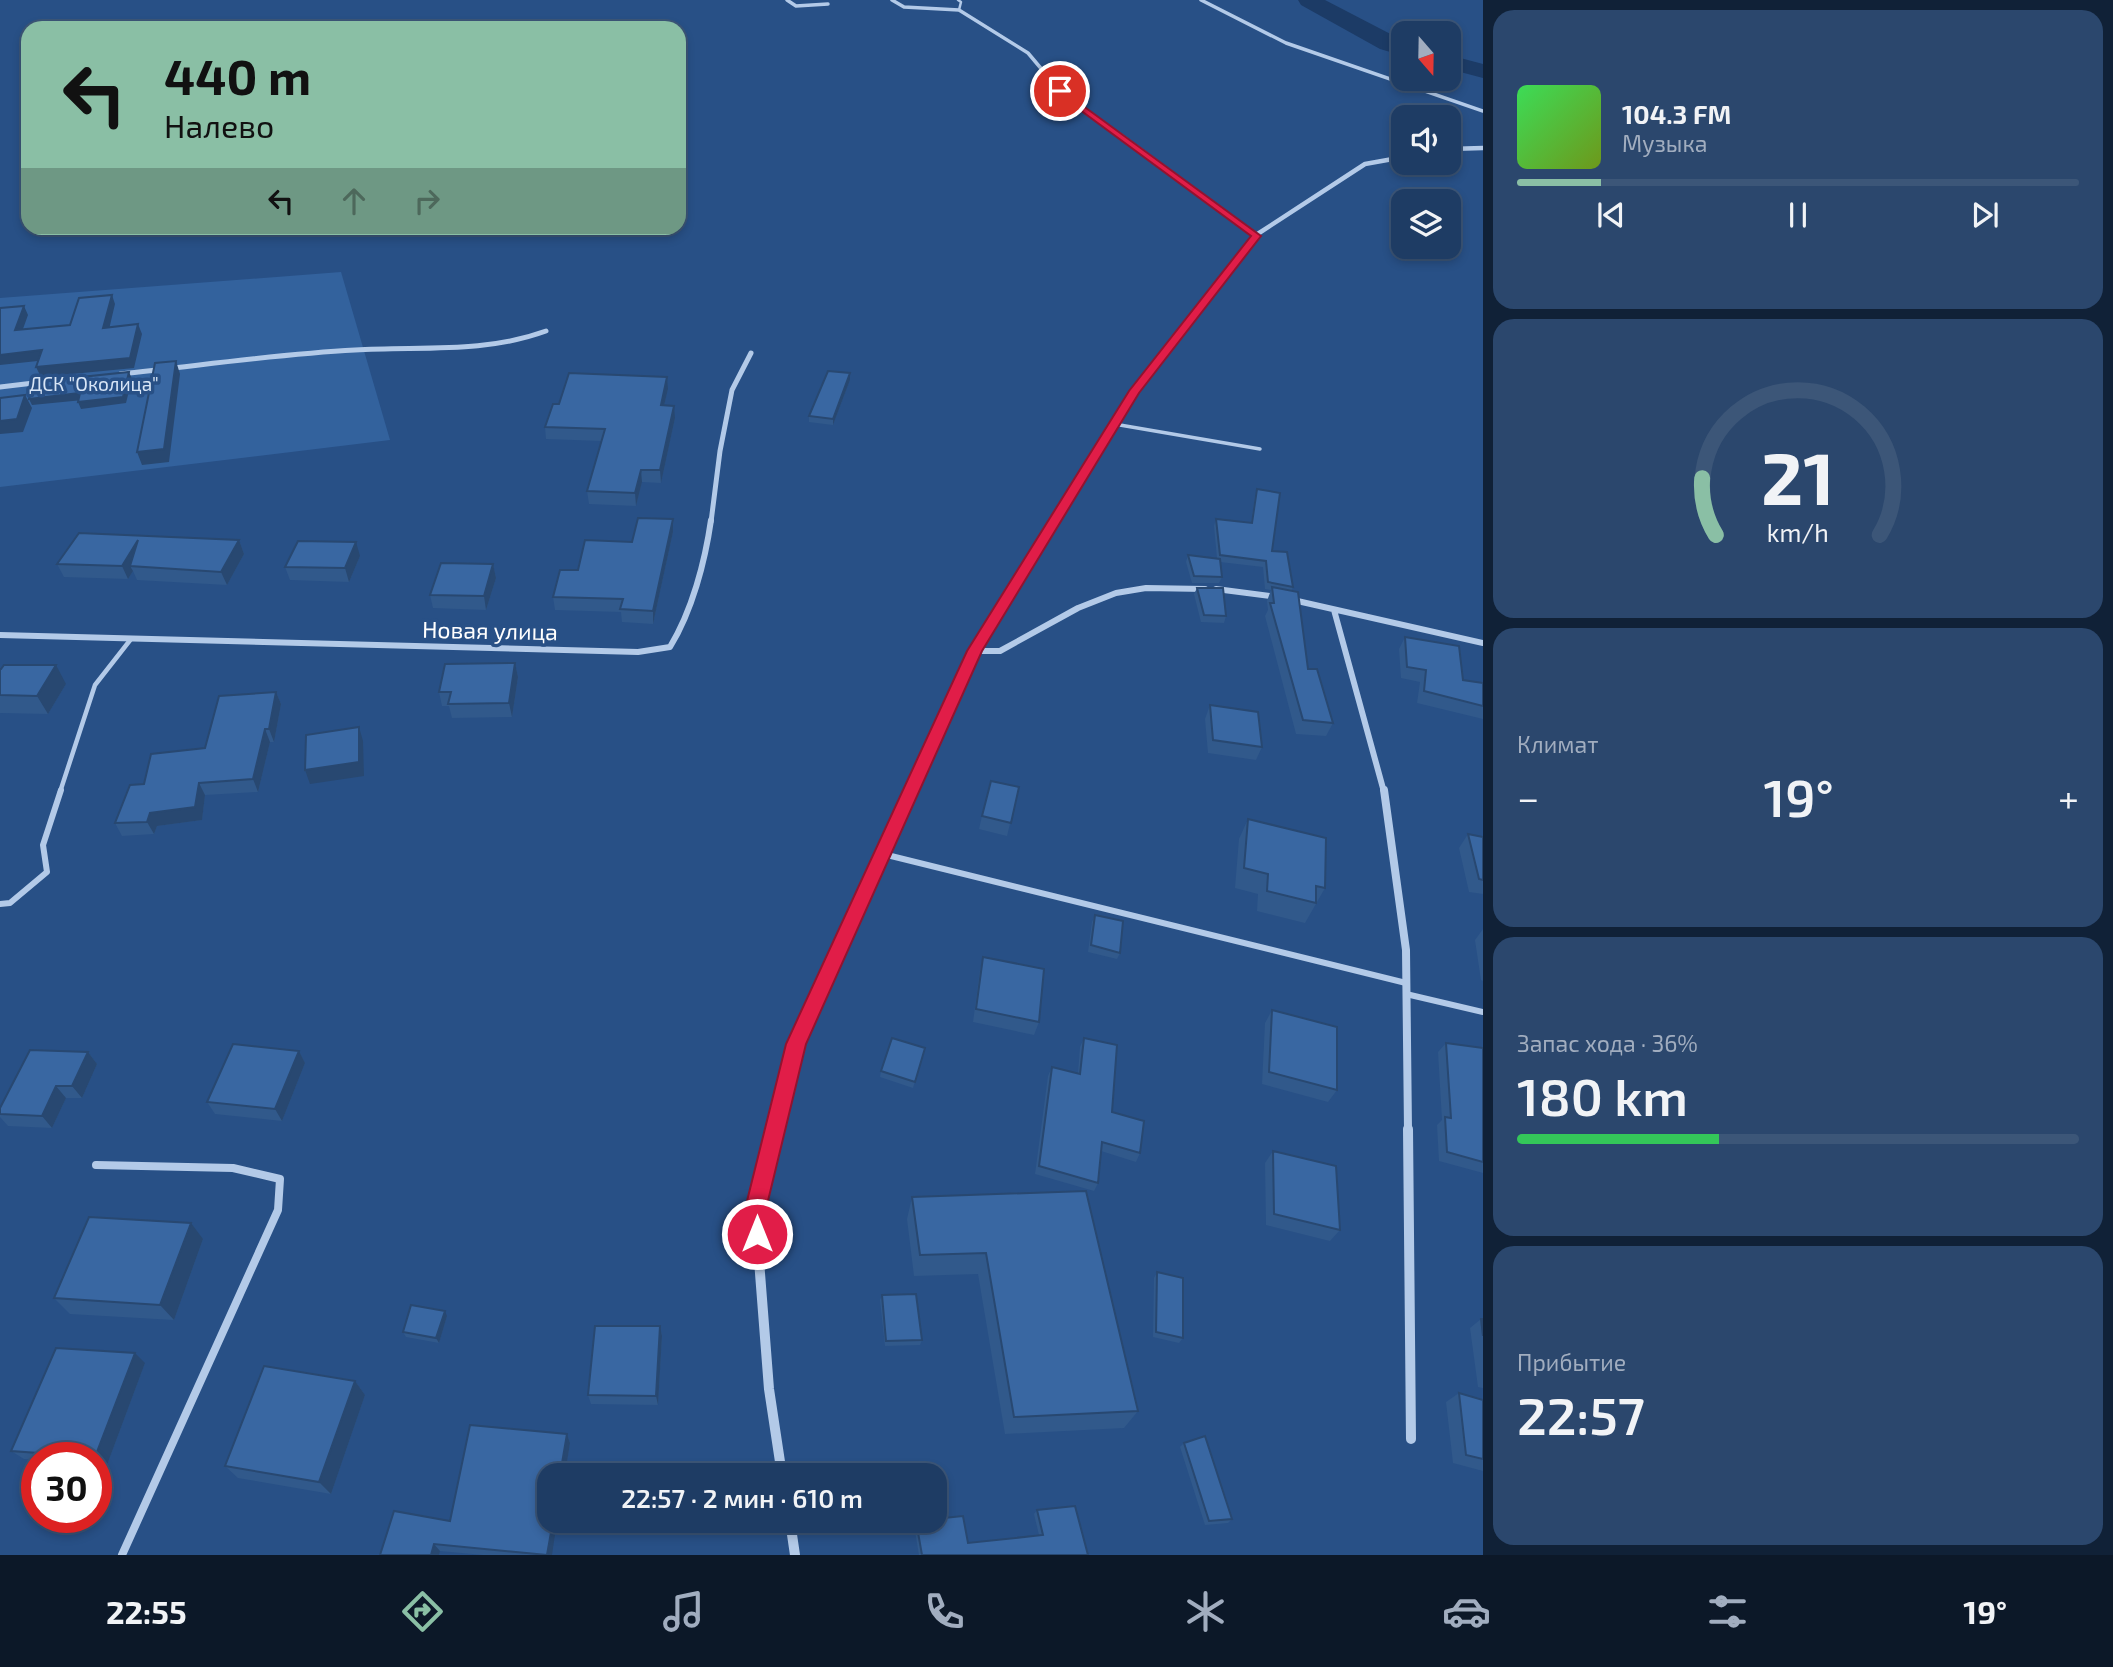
<!DOCTYPE html>
<html lang="ru">
<meta charset="utf-8">
<style>
:root{--surface:#1e3c64;--page:#2b476d;--text:#f1f3f6;--muted:#a1adbf;--line:#3c5678;--accent:#8abfa5}
body{margin:0;font-family:"Exo 2",sans-serif;background:var(--page);color:var(--text);height:100vh;display:flex;flex-direction:column;font-size:26px;white-space:nowrap}
*{box-sizing:border-box;margin:0}
p{font-size:23px;color:var(--muted)}
.icon{flex:none;width:38px;height:38px;fill:none;stroke:currentColor;stroke-width:2;stroke-linecap:round;stroke-linejoin:round}
.map{position:relative;flex:1;overflow:hidden}
.panel{display:flex;flex-direction:column;gap:10px;padding:10px;background:#102137;width:630px}
.panel>*{flex:none}
.hud{position:absolute;left:21px;top:21px;width:665px;height:214px;border-radius:21px;box-shadow:0 4px 10px #0003,0 0 0 2px var(--line);background:#8abfa5;color:#111;overflow:hidden}
.needle{width:46px;rotate:160deg}
.buttons{position:absolute;left:1391px;top:21px;display:grid;gap:14px}
.buttons a{display:grid;place-items:center;width:70px;height:70px;border-radius:14px;background:var(--surface);box-shadow:0 4px 10px #0003,0 0 0 2px var(--line);font-size:35px}
.speed{position:absolute;left:21px;top:1442px;display:flex;gap:14px;font-size:35px;font-weight:700;text-align:center}
.speed>*{display:grid;place-content:center;width:91px;height:91px;border-radius:50%;background:var(--surface);box-shadow:0 4px 10px #0003,0 0 0 2px var(--line);line-height:1}
.speed .limit{border:10px solid #d22;background:#fff;color:#111}
.pin{position:absolute;display:grid;place-items:center;width:60px;height:60px;color:#fff;margin:-30px;border:4px solid #fff;border-radius:50%;box-shadow:0 2px 7px #0007}
.me{position:absolute;width:77px;margin:-38px;rotate:0deg;stroke-linejoin:round;filter:drop-shadow(0 0 5px #0008)}
.turn{display:flex;align-items:center;gap:24px;height:147px;padding:0 28px;font-size:32px}
.turn .icon{width:91px;height:91px;stroke-width:2.5}
.turn b{display:block;font-size:49px;line-height:60px}
.lanes{display:flex;align-items:center;height:66px;padding:0 28px;background:#0003;justify-content:center;gap:35px;direction:ltr}
.lanes .off{opacity:.35}
.big{font-size:52px;font-weight:600;line-height:1.1}
.panel .card{flex:1;display:flex;flex-direction:column;justify-content:center;gap:10px;min-width:0;padding:0 24px;border-radius:21px;background:var(--page)}
.panel .dial{align-items:center;gap:0}
.dial svg{height:182px;overflow:visible;fill:none;stroke:var(--line);stroke-width:7;stroke-linecap:round;text-anchor:middle}
.dial text{fill:var(--text);stroke:none}
.song{display:flex;align-items:center;gap:21px}
.cover{width:84px;height:84px;border-radius:10px;background:linear-gradient(135deg,hsl(130 70% 55%),hsl(80 70% 35%))}
.played{height:7px;border-radius:4px;background:linear-gradient(90deg,var(--accent) 15%,var(--line) 15%)}
.keys{display:flex;justify-content:space-around;direction:ltr}
.heat{display:flex;justify-content:space-between;align-items:center;font-size:38px;direction:ltr}
.charge{height:10px;border-radius:5px;background:linear-gradient(90deg,#34c759 36%,var(--line) 0)}
.trip{position:absolute;left:537px;top:1463px;width:410px;height:70px;border-radius:21px;background:var(--surface);box-shadow:0 4px 10px #0003,0 0 0 2px var(--line);font-weight:600;line-height:70px;text-align:center}
.tabs{display:flex;height:112px;justify-content:space-around;align-items:center;background:#0c1828;color:var(--muted)}
.tabs .icon{width:49px;height:49px}
.tabs .active{color:var(--accent)}
.tabs b{font-size:32px;color:var(--text)}
main{display:flex;flex:1;min-height:0}
.map>svg:first-child{display:block}
</style>
<main>
<div class="map">
<svg width="1483" height="1555" viewBox="0 0 1483 1555">
<rect width="100%" height="100%" fill="#285086"/>
<path fill="#33629d" d="M341,272L390,440L0,487V298Z"/>
<g fill="none" stroke-linecap="round" stroke-linejoin="round">
<path fill="#1c3b66" fill-rule="evenodd" d="M1298,0H1325L1404,41V56L1380,49L1301,5Z
M1449,55L1483,64V78L1449,69Z"/>
<path stroke="#b3cae8" stroke-width="2.5" d="M958,0L961,2L959,10"/>
<path stroke="#b3cae8" stroke-width="3.5" d="M1114,424L1260,449"/>
<path stroke="#b3cae8" stroke-width="4.5" d="M60,792L95,685L131,639"/>
<path stroke="#b3cae8" stroke-width="6" d="M883,854L1406,983
M0,904L10,903L47,872L43,845L61,790
M1406,994L1483,1012"/>
<path stroke="#b3cae8" stroke-width="8" d="M96,1165L233,1168L280,1179L278,1210L122,1555"/>
<path stroke="#b3cae8" stroke-width="3.5" d="M787,0L796,6L828,4
M892,0L904,7L959,10L1028,53L1060,91L1122,137
M1201,0L1286,43L1483,111"/>
<path stroke="#b3cae8" stroke-width="4.5" d="M1120,135L1256,235
M1449,149L1483,148
M1199,308L1256,235L1365,164L1404,157"/>
<path stroke="#b3cae8" stroke-width="5" d="M120,374C198,366 276,354 355,350C420,346 483,354 546,331
M0,387L42,382
M711,522L720,451L732,390L751,353
M1053,522L1134,391L1201,306"/>
<path stroke="#b3cae8" stroke-width="6" d="M1216,589L1277,597
M1293,600L1483,643
M1334,610L1384,792
M0,635L638,652L670,647C692,611 705,562 711,520
M974,651H1000L1078,608L1116,593L1146,588L1205,589
M910,792L974,651L1054,520"/>
<path stroke="#b3cae8" stroke-width="8" d="M1384,790L1406,950L1408,1130
M775,1130L796,1044L911,790"/>
<path stroke="#b3cae8" stroke-width="10" d="M775,1129L755,1209L769,1389L782,1475
M1408,1129L1411,1439
M790,1521L795,1555"/>
</g>
<path fill="#31598b" d="M850,373V380L833,425L809,422V416Z
M668,389L664,405L675,418L661,483L642,482L636,506L589,504L587,491L601,441L546,439L545,427L559,404Z
M1257,489L1272,551L1293,587L1291,591L1308,669L1333,723L1326,736L1296,734L1265,616L1268,610L1267,601L1271,590L1265,589L1263,567L1220,562L1222,577L1219,583H1192L1186,562L1188,555L1217,558L1214,526L1216,519L1251,523L1255,495Z
M673,519V532L653,624L622,622L621,612L555,610L553,597L578,570L632,542Z
M239,540L244,554L227,585L137,580L133,571L128,579L64,577L57,564Z
M360,556L349,582L290,580L285,567Z
M493,564L496,578L486,610L433,608L430,595Z
M1197,588L1226,616L1224,623L1201,622L1194,594Z
M1405,637L1463,680L1483,683V719L1417,703L1420,682L1401,678L1399,649Z
M515,663L518,677L512,717L452,718L449,706H442L439,692Z
M0,669L66,684L48,714L0,713Z
M276,692L281,704L274,742H270L258,792L205,795L202,820L157,826L154,834L122,836L115,823L144,784L205,748Z
M1210,705L1262,747L1256,760L1208,753L1205,719Z
M1019,787L1007,836L979,829L982,816Z
M1248,819L1325,888L1305,923L1257,911L1258,894L1235,888L1239,839Z
M1468,834L1483,837V894L1469,892L1459,848Z
M1095,915L1120,953L1117,959L1088,952L1092,922Z
M1483,929V981L1481,980L1475,940Z
M983,957L1039,1022L1034,1035L973,1022L980,970Z
M1272,1010L1337,1090L1328,1102L1262,1084L1265,1023Z
M1084,1038L1112,1112L1140,1153L1136,1162L1101,1151L1098,1183L1094,1191L1035,1174L1048,1076L1052,1067L1078,1073L1080,1047Z
M1446,1043L1483,1048V1173L1439,1161L1437,1125L1442,1120L1438,1052Z
M299,1051L305,1063L282,1121L215,1114L207,1102Z
M88,1052L97,1064L82,1098H66L52,1128L8,1126L0,1117V1108Z
M923,1055L913,1088L880,1077L881,1071Z
M1273,1151L1340,1230L1330,1241L1266,1225L1265,1163Z
M1086,1191L1138,1411L1124,1428L1005,1434L978,1274L914,1276L907,1219L912,1197Z
M203,1239L174,1320L70,1314L54,1298Z
M1157,1272L1183,1338L1179,1343L1153,1337L1154,1278Z
M882,1295L922,1340L920,1345L885,1346L880,1300Z
M447,1316L439,1343L406,1337L403,1332Z
M1481,1319H1483V1388L1478,1387L1470,1328Z
M660,1326L662,1336L658,1405L591,1404L588,1395Z
M145,1363L107,1465H96V1458H37V1460L24,1459L11,1451Z
M355,1381L365,1395L331,1494L238,1478L225,1466Z
M1459,1393L1483,1400V1471L1453,1463L1446,1402Z
M567,1434L570,1443L565,1475H550L552,1555H483L440,1551L380,1555L450,1521Z
M1184,1443L1232,1519L1228,1523L1205,1525L1180,1447Z
M1037,1510L1088,1555H919L914,1525L916,1521L968,1543L1039,1535L1034,1514Z"/>
<path fill="#284871" d="M112,295L115,304L107,338L103,328Z
M24,306L28,315L19,340L15,330Z
M138,324L142,334L134,368L41,377L36,367Z
M42,350L47,360L0,365V355Z
M176,361L180,374L169,462L142,465L137,452Z
M129,372L132,379L126,403L81,409L78,402Z
M850,373V380L833,425V419Z
M667,377L668,389L661,418V405Z
M80,393L83,400L32,405L29,399Z
M25,395L32,408L23,432L0,434V421Z
M674,406L675,418L661,483L660,470Z
M641,470L642,482L636,506L635,493Z
M673,519V532L653,624V611Z
M138,540L130,566L133,571L128,579L122,566Z
M239,540L244,554L227,585L221,572Z
M356,542L360,556L349,582L345,568Z
M493,564L496,578L486,610L484,596Z
M515,663L518,677L512,717L509,703Z
M56,665L66,684L48,714L37,696Z
M276,692L281,704L274,742L269,729Z
M359,727L363,741L364,776L310,784L305,770Z
M265,729L270,742L258,792L253,779Z
M199,783L205,795L202,820L157,826L154,834L147,822L150,813Z
M299,1051L305,1063L282,1121L275,1109Z
M88,1052L97,1064L82,1098L72,1086Z
M56,1086L66,1098L52,1128L42,1116Z
M191,1223L203,1239L174,1320L160,1305Z
M445,1311L447,1316L439,1343L436,1338Z
M660,1326L662,1336L658,1405L656,1396Z
M135,1353L145,1363L107,1465L95,1457Z
M355,1381L365,1395L331,1494L319,1482Z
M567,1434L570,1443L565,1475H560Z
M553,1521H557L552,1555H547Z
M434,1544L440,1551L439,1555H431Z"/>
<path fill="#3967a2" stroke="#284871" stroke-width="2" d="M112,295L103,328L138,324L130,358L36,367L42,350L0,355V308L24,306L15,330L70,325L79,298Z
M176,361L164,449L137,452L155,363Z
M828,371L850,373L833,419L809,416Z
M129,372L123,397L78,402L80,393L29,399L34,382Z
M569,373L667,377L661,405L674,406L660,470H641L635,493L587,491L605,429L545,427L553,404H559Z
M25,395L17,419L0,421V398Z
M1257,489L1280,493L1272,551L1287,552L1293,587L1268,582L1266,561L1220,555L1216,519L1252,523Z
M638,518L673,519L653,611L620,609L623,599L553,597L560,570H578L585,540L632,542Z
M79,533L239,540L221,572L130,566L138,540L122,566L57,564Z
M298,541L356,542L345,568L285,567Z
M1188,555L1220,559L1222,577L1194,576Z
M441,563L493,564L484,596L430,595Z
M1272,587L1298,592L1308,669H1317L1333,723L1303,720L1270,603H1274Z
M1197,588H1223L1226,616L1204,615Z
M1405,637L1459,646L1463,680L1483,683V706L1424,691L1426,670L1407,667Z
M515,663L509,703L448,704L451,692H439L445,664Z
M4,665H56L37,696L0,695V669H1Z
M276,692L269,729H265L253,779L199,783L195,807L150,813L147,822L115,823L130,785L144,784L151,754L205,748L219,696Z
M1210,705L1258,712L1262,747L1213,740Z
M359,727V762L305,770L306,735Z
M991,781L1019,787L1011,823L982,816Z
M1248,819L1326,838L1325,888L1316,886V903L1267,891L1268,874L1244,868Z
M1468,834L1483,837V880L1479,879Z
M1095,915L1123,921L1120,953L1091,945Z
M983,957L1044,969L1039,1022L976,1009Z
M1272,1010L1337,1027V1090L1269,1072Z
M892,1038L925,1048L915,1082L881,1071Z
M1084,1038L1117,1045L1112,1112L1144,1121L1140,1153L1102,1142L1098,1183L1039,1166L1052,1067L1080,1074Z
M1446,1043L1483,1048V1162L1447,1152L1445,1117L1451,1118Z
M233,1044L299,1051L275,1109L207,1102Z
M30,1050L88,1052L72,1086H56L42,1116L0,1114V1108Z
M1273,1151L1336,1166L1340,1230L1274,1214Z
M1086,1191L1138,1411L1014,1417L986,1253L920,1255L912,1197Z
M89,1217L191,1223L160,1305L54,1298Z
M1157,1272L1183,1278V1338L1156,1332Z
M916,1294L922,1340L886,1341L882,1295Z
M411,1305L445,1311L436,1338L403,1332Z
M1481,1319H1483V1336Z
M595,1326H660L656,1396L588,1395Z
M56,1348L135,1353L95,1457L11,1451Z
M264,1366L355,1381L319,1482L225,1466Z
M1459,1393L1483,1400V1459L1466,1455Z
M470,1425L567,1434L560,1475H550V1521H553L547,1555L434,1544L431,1555H380L394,1511L450,1521Z
M1205,1436L1232,1519L1209,1521L1184,1443Z
M1075,1506L1088,1555H922L916,1521H934V1519L963,1516L968,1543L1043,1535L1037,1510Z"/>
<path fill="#e11d48" stroke="#92132f" stroke-width="2" d="M1060,89L1261,236L1139,393L982,651L806,1044L766,1209L768,1234L765,1242L757,1245L750,1242L745,1209L786,1044L967,651L1129,391L1251,236L1057,93Z"/>
<g text-anchor="middle" dominant-baseline="central" stroke-width="7" stroke-linejoin="round" paint-order="stroke">
<g font-size="19" fill="#d7e5f6" stroke="#285086">
<text x="94" y="383">ДСК "Околица"</text>
</g>
<g font-size="23" fill="#fff" stroke="#285086">
<text transform="translate(490 630) rotate(1)">Новая улица</text>
</g>
</g>
</svg>
<div class="buttons">
<a><svg class="needle" viewBox="-14 -14 28 28"><path d="M0-13l5 13h-10z" fill="#e53935"/><path d="M0 13l5-13h-10z" fill="#a1adbf"/></svg></a>
<a><svg class="icon" aria-label="sound" viewBox="0 0 24 24"><path d="M4 9h4l5-4v14l-5-4H4zM17 9q2 3 0 6"/></svg></a>
<a><svg class="icon" aria-label="layers" viewBox="0 0 24 24"><path d="M12 4l9 5-9 5-9-5zM3 14l9 5 9-5"/></svg></a>
</div>
<div class="speed"><div class="limit">30</div></div>
<div class="pin" style="left:1060px;top:91px;background:#d93025"><svg class="icon" aria-label="arrive" viewBox="0 0 24 24"><path d="M6 21V4h12l-3 4 3 4H6"/></svg></div>
<svg class="me" style="left:757px;top:1234px" viewBox="-20 -20 40 40"><circle r="17" fill="#e11d48" stroke="#fff" stroke-width="3"/><path d="M0-11L8 9 0 5-8 9z" fill="#fff"/></svg>
<div class="trip">22:57 · 2 мин · 610 m</div>
<div class="hud">
<div class="turn"><svg class="icon" aria-label="left" viewBox="0 0 24 24"><path d="M17 20v-9H6M10 6l-5 5 5 5"/></svg><div><b>440 m</b>Налево</div></div>
<div class="lanes"><svg class="icon" aria-label="left" viewBox="0 0 24 24"><path d="M17 20v-9H6M10 6l-5 5 5 5"/></svg><svg class="icon off" aria-label="ahead" viewBox="0 0 24 24"><path d="M12 20V5M6 11l6-6 6 6"/></svg><svg class="icon off" aria-label="right" viewBox="0 0 24 24"><path d="M7 20v-9h11M14 6l5 5-5 5"/></svg></div>
</div>
</div>
<section class="panel">
<div class="card">
<div class="song"><i class="cover"></i><div><b>104.3 FM</b><p>Музыка</p></div></div>
<div class="played"></div>
<div class="keys"><svg class="icon" aria-label="previous" viewBox="0 0 24 24"><path d="M18 5L8 12l10 7zM5 5v14"/></svg><svg class="icon" aria-label="pause" viewBox="0 0 24 24"><path d="M8 5v14M16 5v14"/></svg><svg class="icon" aria-label="next" viewBox="0 0 24 24"><path d="M6 5l10 7-10 7zM19 5v14"/></svg></div>
</div>
<div class="card dial"><svg viewBox="0 0 100 80">
<path d="M14 69A42 42 0 1 1 86 69"/>
<path d="M14 69A42 42 0 0 1 8 44" stroke="#8abfa5"/>
<text x="50" y="56" font-size="32" font-weight="700">21</text>
<text x="50" y="72" font-size="11">km/h</text>
</svg></div>
<div class="card"><p>Климат</p>
<div class="heat"><a>−</a><b class="big">19°</b><a>+</a></div>
</div>
<div class="card"><p>Запас хода · 36%</p><b class="big">180 km</b><div class="charge"></div></div>
<div class="card"><p>Прибытие</p><b class="big">22:57</b></div>
</section>
</main>
<nav class="tabs">
<b>22:55</b>
<svg class="icon active" aria-label="directions" viewBox="0 0 24 24"><path d="M12 3l9 9-9 9-9-9zM9 14v-3h6M13 9l2 2-2 2"/></svg>
<svg class="icon" aria-label="music" viewBox="0 0 24 24"><path d="M9 18V5l10-2v13"/><circle cx="6" cy="18" r="3"/><circle cx="16" cy="16" r="3"/></svg>
<svg class="icon" aria-label="phone" viewBox="0 0 24 24"><path d="M5 4h4l2 5-3 2q2 4 5 5l2-3 5 2v4C11 20 4 13 5 4z"/></svg>
<svg class="icon" aria-label="climate" viewBox="0 0 24 24"><path d="M12 3v18M4 7l16 10M4 17L20 7"/></svg>
<svg class="icon" aria-label="car" viewBox="0 0 24 24"><path d="M5 17H2v-5l4-1 3-4h7l3 4 3 1v5h-3M9 17h6M6 11h13"/><circle cx="7" cy="17" r="2"/><circle cx="17" cy="17" r="2"/></svg>
<svg class="icon" aria-label="filters" viewBox="0 0 24 24"><path d="M4 7h16M4 17h16"/><circle cx="9" cy="7" r="2"/><circle cx="15" cy="17" r="2"/></svg>
<b>19°</b>
</nav>
